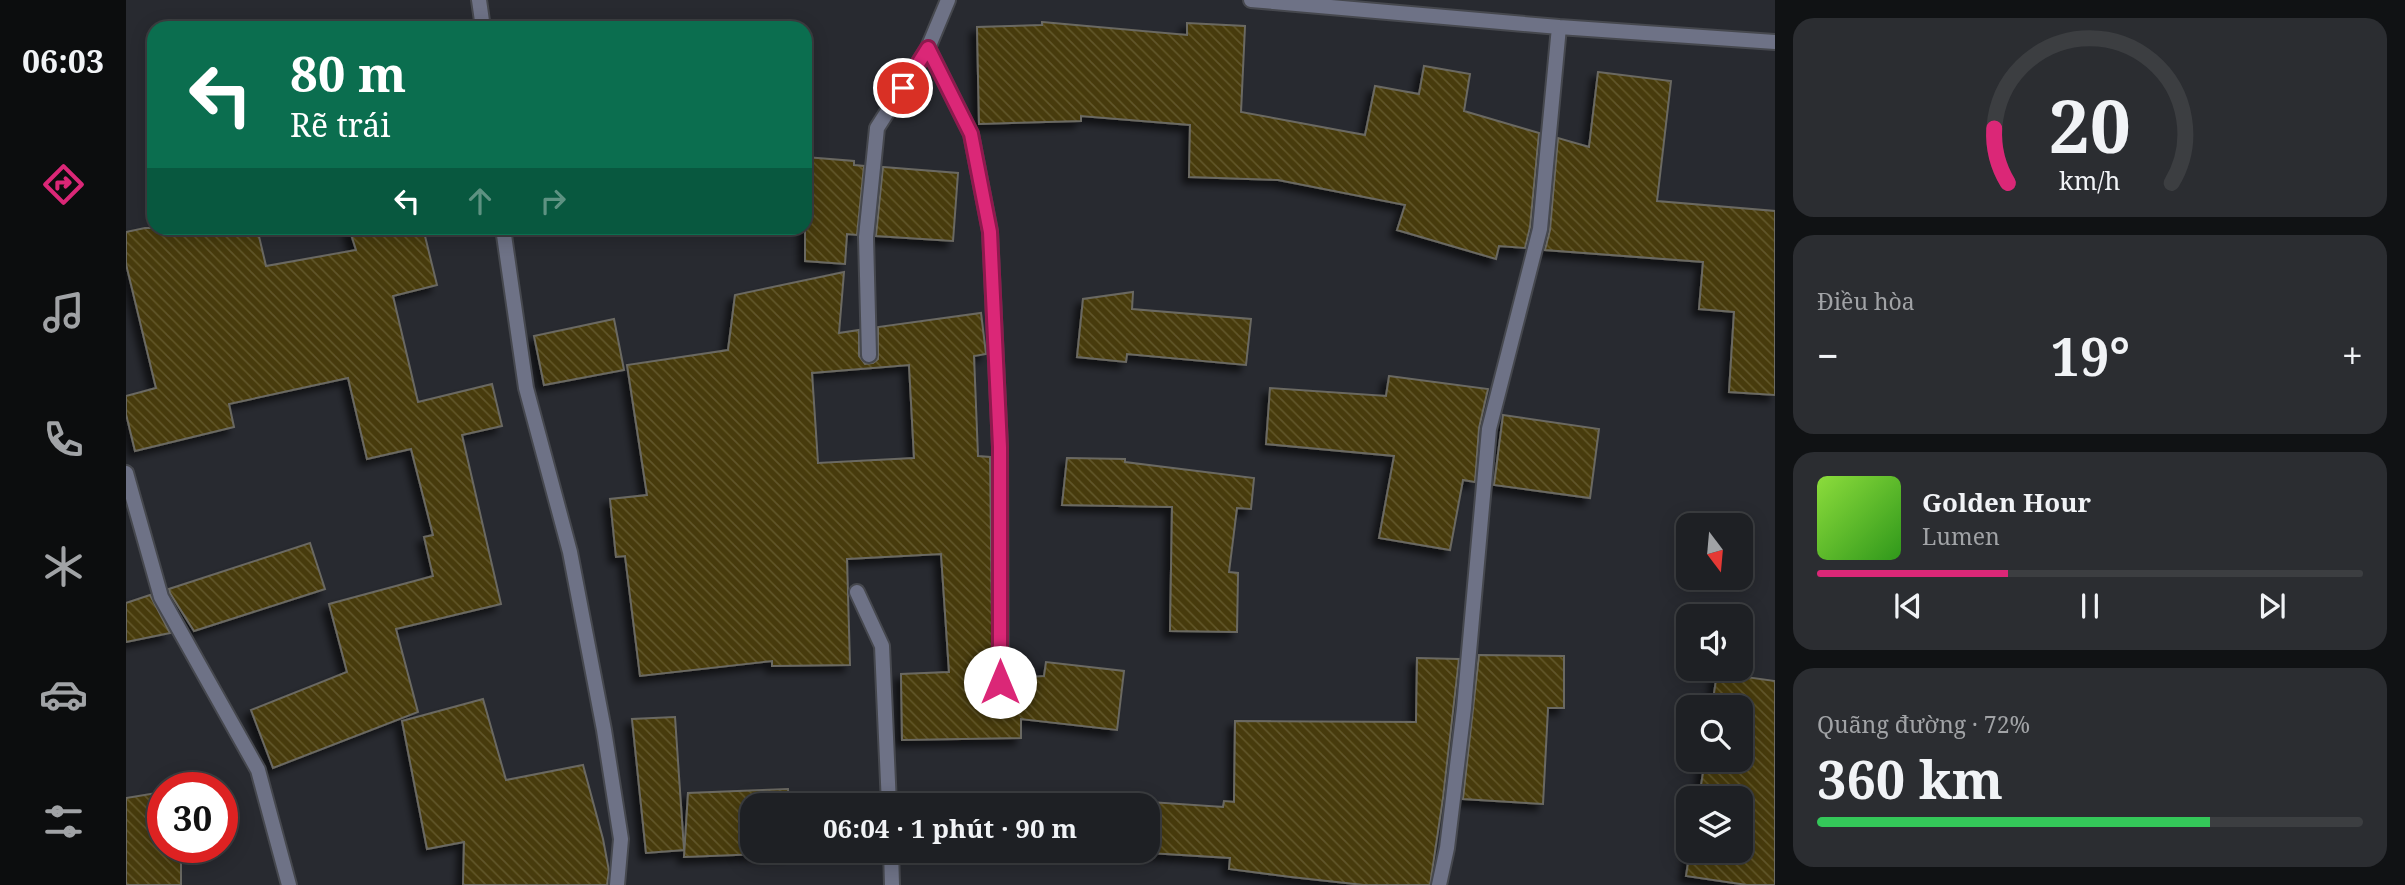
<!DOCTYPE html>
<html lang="vi">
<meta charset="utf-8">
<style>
:root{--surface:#1e2024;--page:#2b2d31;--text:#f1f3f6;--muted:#a1a3a6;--line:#3c3e41;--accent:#db2777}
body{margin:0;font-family:"Noto Serif",serif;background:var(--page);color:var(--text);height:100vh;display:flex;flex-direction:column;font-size:26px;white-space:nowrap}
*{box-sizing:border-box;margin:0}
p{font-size:23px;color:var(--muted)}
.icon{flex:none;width:38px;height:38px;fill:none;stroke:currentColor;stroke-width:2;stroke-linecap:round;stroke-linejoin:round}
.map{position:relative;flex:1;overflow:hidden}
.side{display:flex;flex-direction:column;gap:18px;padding:18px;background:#101214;width:630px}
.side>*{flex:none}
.banner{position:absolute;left:21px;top:21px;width:665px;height:214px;border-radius:21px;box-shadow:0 4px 18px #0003,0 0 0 2px var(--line);background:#0b6e4f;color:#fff;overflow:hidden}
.needle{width:46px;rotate:164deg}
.controls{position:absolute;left:1550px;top:513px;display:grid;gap:14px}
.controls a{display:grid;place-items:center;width:77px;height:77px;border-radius:14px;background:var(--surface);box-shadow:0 4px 18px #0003,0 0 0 2px var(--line);font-size:35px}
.speed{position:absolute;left:21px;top:772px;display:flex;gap:14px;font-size:35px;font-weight:700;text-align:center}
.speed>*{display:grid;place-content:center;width:91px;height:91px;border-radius:50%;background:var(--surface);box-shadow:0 4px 18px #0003,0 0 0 2px var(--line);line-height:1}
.speed .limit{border:10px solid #d22;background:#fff;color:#111}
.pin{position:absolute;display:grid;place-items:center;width:60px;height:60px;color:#fff;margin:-30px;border:4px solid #fff;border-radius:50%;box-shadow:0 2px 7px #0007}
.me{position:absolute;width:77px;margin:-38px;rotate:0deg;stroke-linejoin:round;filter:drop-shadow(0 0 5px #0008)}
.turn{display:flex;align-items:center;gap:24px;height:147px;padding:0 28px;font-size:32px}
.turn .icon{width:91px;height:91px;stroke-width:2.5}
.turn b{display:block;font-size:49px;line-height:60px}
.lanes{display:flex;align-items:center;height:66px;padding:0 28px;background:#0003;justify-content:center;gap:35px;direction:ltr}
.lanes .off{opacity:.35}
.big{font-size:52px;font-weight:700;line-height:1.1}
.side .card{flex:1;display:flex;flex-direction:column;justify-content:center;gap:10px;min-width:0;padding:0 24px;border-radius:21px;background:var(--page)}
.side .dial{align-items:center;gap:0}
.dial svg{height:182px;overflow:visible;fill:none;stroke:var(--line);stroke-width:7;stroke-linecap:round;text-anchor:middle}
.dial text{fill:var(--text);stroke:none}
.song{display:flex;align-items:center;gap:21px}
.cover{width:84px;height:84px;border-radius:10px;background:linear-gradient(135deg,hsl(90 70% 55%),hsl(110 70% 35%))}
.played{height:7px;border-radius:4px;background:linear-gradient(90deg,var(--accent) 35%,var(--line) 35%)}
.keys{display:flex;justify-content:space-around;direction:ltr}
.heat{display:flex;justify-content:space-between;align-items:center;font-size:38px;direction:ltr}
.charge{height:10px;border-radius:5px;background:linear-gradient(90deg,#34c759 72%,var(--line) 0)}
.trip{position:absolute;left:614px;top:793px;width:420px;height:70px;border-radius:21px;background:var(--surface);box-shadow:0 4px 18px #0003,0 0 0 2px var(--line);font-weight:700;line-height:70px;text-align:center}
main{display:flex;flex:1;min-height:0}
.tab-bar{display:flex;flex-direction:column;width:126px;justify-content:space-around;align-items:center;background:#0c0d0e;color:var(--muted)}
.tab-bar .icon{width:49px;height:49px}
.tab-bar .active{color:var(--accent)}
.tab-bar b{font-size:32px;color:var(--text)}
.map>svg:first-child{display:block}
</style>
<main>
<nav class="tab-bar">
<b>06:03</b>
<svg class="icon active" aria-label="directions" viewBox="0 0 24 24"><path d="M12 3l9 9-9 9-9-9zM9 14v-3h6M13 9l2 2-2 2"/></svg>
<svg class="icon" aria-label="music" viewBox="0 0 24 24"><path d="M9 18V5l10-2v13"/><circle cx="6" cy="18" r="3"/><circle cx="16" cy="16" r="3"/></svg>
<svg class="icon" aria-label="phone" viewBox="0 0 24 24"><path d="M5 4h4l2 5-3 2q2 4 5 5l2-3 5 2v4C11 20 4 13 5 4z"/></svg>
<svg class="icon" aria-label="climate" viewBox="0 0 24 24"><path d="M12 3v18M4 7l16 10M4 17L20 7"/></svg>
<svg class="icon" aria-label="car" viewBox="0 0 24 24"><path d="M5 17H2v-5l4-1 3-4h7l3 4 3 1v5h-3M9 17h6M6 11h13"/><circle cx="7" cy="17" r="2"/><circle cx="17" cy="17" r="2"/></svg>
<svg class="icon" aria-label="filters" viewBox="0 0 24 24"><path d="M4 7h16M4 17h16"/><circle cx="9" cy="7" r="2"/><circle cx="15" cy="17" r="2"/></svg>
</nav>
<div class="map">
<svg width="1649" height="885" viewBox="0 0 1649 885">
<defs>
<pattern id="building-back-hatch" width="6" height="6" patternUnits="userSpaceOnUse" patternTransform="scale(1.75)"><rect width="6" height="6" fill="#473a07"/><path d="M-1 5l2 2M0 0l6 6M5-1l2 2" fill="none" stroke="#61562b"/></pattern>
<filter id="shadow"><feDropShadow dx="-6" dy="6" stdDeviation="3.5" flood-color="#0009"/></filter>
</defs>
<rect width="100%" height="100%" fill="#282a30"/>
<path fill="url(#building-back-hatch)" stroke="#6b6962" stroke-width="2" fill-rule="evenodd" filter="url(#shadow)" d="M916,22L1061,35V23L1119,26L1115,112L1239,135L1249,86L1293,94L1298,66L1344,74L1338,111L1413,133L1404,227L1399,248L1373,246L1370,259L1271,230L1279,205L1152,180L1063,177L1064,125L955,116V121L853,124L851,27L916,25Z
M1472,72L1545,81L1531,201L1649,211V395L1603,392L1608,312L1573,309L1577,262L1419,250L1424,230L1432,138L1463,147Z
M679,157L728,161V165L738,166L731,235L721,234L719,264L679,261Z
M757,167L832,173L827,241L750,236Z
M19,228H131L140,266L230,250L223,228H297L311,285L267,296L292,402L366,384L376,426L336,435L375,604L270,629L292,712L147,768L125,710L221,672L203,604L307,576L298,537L307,535L285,449L241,459L222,378L103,404L108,427L9,451L0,414V396L30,388L0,264V232Z
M718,272L713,333L733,330V356L739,364L747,363L752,359V327L855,313L860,354L848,356L852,456L864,457L867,713L876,718L884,712V658L902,660L904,677L918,676L920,662L998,671L991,730L895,719V738L776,740L775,674L823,672L815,554L721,559L724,665L646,666V661L514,676L499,556L490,557L484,499L521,495L501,365L602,350L609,295ZM783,365L788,458L692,463L686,373Z
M1007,292L1006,309L1125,319L1120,365L1001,354L1000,362L951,357L957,299Z
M488,319L498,370L418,385L408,336Z
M1263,376L1362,389L1353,428L1349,482L1337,480L1324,550L1253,538L1268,456L1140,444L1144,388L1260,396Z
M1377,415L1473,429L1464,498L1368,485Z
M941,458L999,459V462L1128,478L1125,509L1111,508L1103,572L1112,573L1111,632L1044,631L1046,507L936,505Z
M184,543L199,589L68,631L44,593L43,589Z
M24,595L44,633L0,642V603Z
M1353,655L1438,656V708H1422L1417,804L1337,799Z
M1291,658L1333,659L1317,798L1304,885H1238L1165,877L1103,869L1104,858L991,851L1022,850V805H994L995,800L1097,807L1098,801L1108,802L1109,721L1290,722Z
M1591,673L1649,681V885H1621L1560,876L1564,850H1615V798H1573L1579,760H1615V707H1586Z
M357,699L380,780L457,765L477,839L483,871L481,885H337L338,842L301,849L276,721Z
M549,717L558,850L520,853L506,719Z
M662,789L663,805H626V850H664V853L558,857L562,793Z
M37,792V847H55V885H0V798Z"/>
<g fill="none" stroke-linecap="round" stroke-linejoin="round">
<g stroke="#46484e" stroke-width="18">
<path id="minor" d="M353,0L357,28
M1125,0L1433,27L1649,42
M802,48L845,134L864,231L874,447L875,708
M377,228L400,388L444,552L478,730L495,839L491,885
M743,355L740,237L751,128L802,48L822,0
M0,473L35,597L132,770L163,885
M731,592L756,646L763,805
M765,850L766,885
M1313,885L1321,848L1338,708L1363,429L1414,229L1433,27"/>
</g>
<use href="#minor" stroke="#6e7286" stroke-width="14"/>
</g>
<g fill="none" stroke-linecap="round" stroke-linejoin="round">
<g stroke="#8e194d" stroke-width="18">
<path id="route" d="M777,88L802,48L845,134L864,232L874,447V682"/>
</g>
<use href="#route" stroke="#db2777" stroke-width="12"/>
</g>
</svg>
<div class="controls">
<a><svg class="needle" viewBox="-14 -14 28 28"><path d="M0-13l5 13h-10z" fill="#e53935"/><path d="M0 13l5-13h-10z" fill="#a1a3a6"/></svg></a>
<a><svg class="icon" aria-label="sound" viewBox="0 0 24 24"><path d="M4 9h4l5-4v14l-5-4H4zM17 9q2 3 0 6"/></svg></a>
<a><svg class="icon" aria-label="search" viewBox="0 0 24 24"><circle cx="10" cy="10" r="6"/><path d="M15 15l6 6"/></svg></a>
<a><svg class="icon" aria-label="layers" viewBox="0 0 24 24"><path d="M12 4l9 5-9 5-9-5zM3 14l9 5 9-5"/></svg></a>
</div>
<div class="speed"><div class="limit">30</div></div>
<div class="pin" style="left:777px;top:88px;background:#d93025"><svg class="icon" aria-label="arrive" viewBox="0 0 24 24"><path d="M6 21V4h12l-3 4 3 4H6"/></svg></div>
<svg class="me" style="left:874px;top:682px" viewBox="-20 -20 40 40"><circle r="19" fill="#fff"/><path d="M0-13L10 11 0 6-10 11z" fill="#db2777"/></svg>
<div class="trip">06:04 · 1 phút · 90 m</div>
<div class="banner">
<div class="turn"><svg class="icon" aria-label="left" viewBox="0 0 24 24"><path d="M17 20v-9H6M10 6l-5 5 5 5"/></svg><div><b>80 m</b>Rẽ trái</div></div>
<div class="lanes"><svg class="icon" aria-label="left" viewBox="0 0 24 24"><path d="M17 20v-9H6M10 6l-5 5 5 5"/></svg><svg class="icon off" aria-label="ahead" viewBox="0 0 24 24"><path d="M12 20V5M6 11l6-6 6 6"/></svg><svg class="icon off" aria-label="right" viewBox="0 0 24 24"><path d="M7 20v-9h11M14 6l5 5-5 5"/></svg></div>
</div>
</div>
<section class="side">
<div class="card dial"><svg viewBox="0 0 100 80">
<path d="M14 69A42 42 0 1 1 86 69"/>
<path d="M14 69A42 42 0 0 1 8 45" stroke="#db2777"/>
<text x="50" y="56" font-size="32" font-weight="700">20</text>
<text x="50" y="72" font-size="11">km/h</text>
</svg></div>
<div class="card"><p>Điều hòa</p>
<div class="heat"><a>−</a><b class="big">19°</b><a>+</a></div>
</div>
<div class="card">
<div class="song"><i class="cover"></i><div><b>Golden Hour</b><p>Lumen</p></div></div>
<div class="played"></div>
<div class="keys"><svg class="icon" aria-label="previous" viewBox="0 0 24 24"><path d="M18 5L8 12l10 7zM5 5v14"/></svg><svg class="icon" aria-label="pause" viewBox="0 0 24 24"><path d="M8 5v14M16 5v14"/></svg><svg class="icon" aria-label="next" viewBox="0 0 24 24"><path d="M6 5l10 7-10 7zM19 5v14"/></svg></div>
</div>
<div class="card"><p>Quãng đường · 72%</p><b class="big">360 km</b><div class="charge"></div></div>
</section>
</main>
